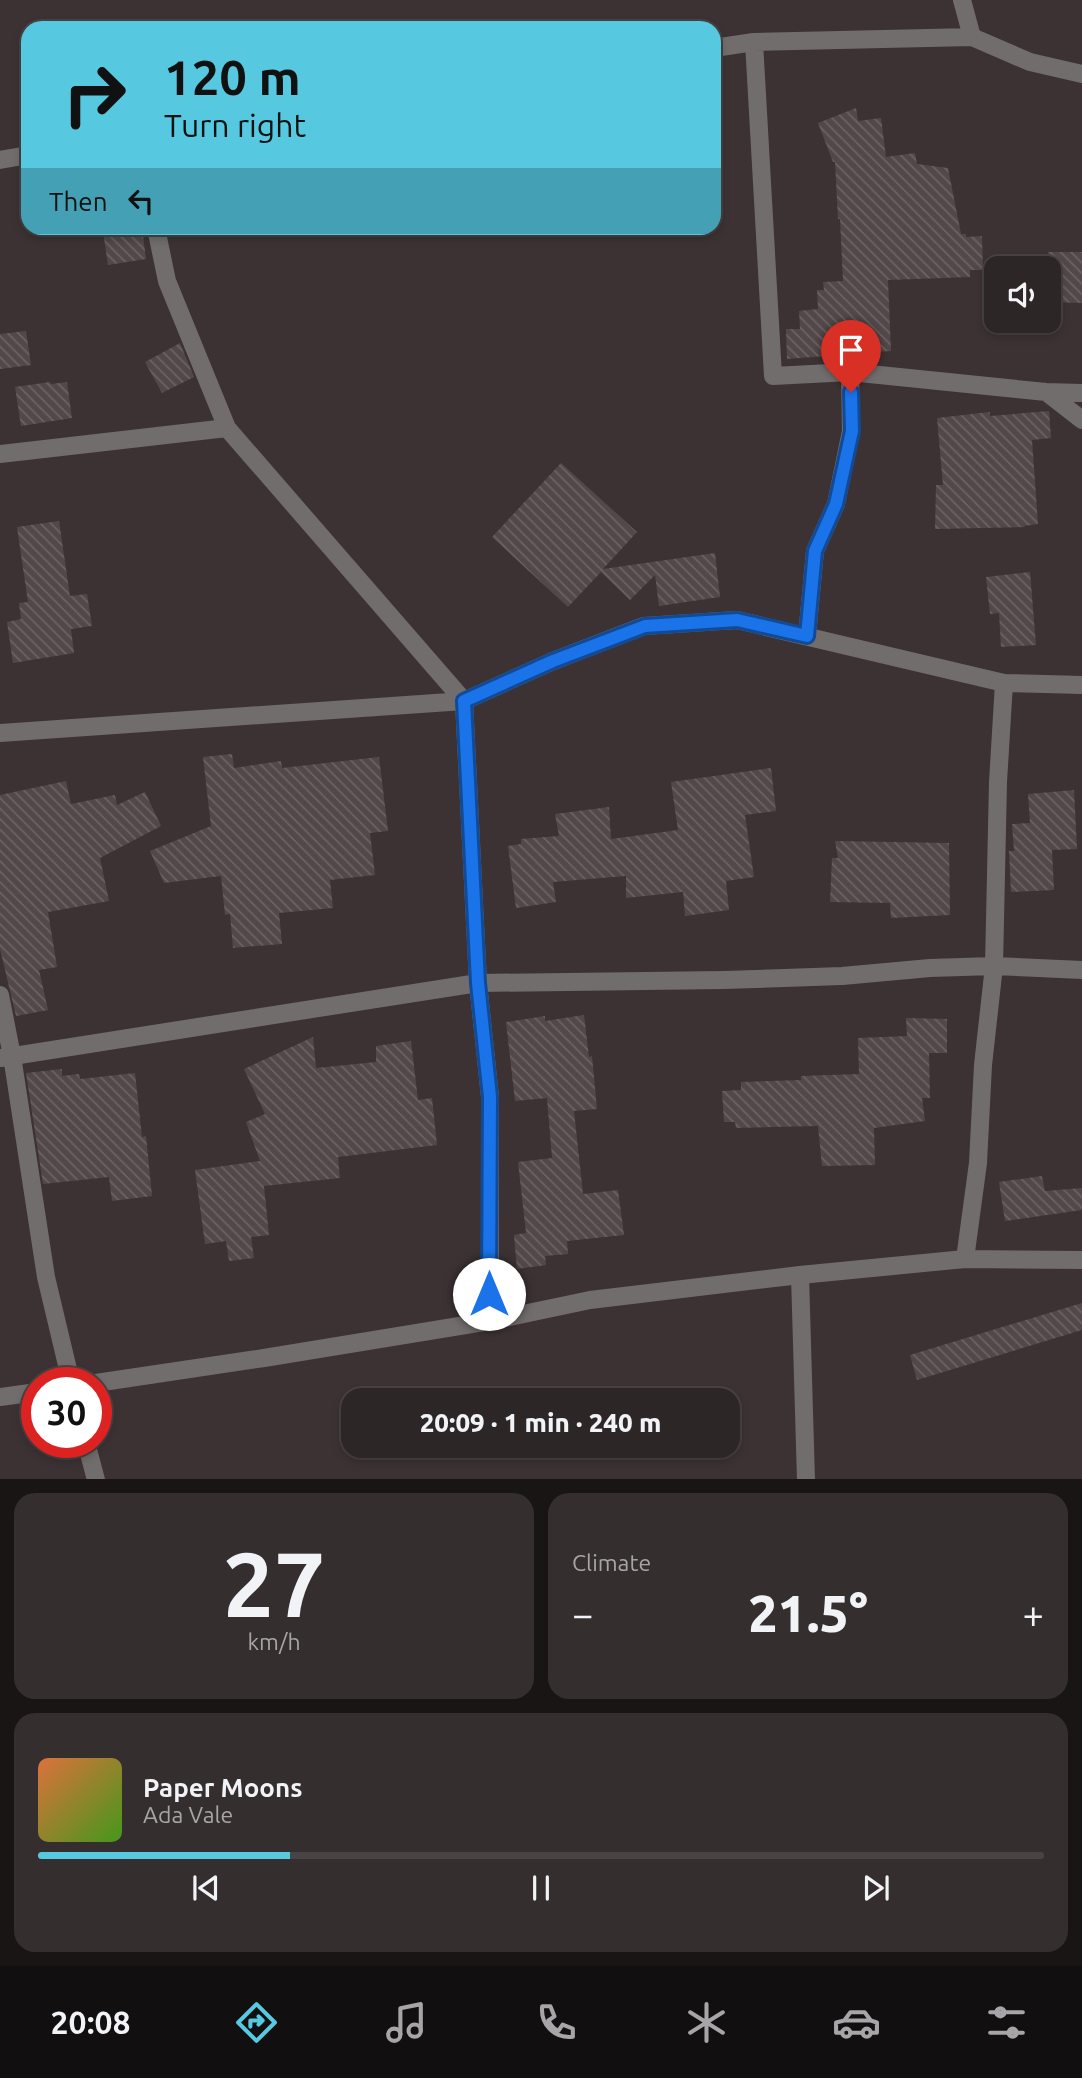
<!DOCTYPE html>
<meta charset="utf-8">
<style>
:root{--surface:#2d2627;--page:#352e2f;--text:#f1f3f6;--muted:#a7a5a7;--line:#484344;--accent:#56c9e1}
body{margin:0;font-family:Ubuntu,sans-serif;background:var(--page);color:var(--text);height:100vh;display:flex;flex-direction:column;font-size:26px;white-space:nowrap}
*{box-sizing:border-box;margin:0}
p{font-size:23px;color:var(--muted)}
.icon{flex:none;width:38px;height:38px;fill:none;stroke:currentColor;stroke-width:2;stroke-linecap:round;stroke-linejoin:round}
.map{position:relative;height:1479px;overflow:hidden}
.side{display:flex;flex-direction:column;gap:14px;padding:14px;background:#191515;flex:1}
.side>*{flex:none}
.banner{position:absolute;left:21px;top:21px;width:700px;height:214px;border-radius:21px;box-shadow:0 4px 10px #0003,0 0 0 2px var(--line);background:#56c9e1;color:#111;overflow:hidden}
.buttons{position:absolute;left:984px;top:256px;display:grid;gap:14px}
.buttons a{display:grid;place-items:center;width:77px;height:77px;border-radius:14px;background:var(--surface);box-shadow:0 4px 10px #0003,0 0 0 2px var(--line);font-size:35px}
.speed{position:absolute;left:21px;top:1367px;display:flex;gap:14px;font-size:35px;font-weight:700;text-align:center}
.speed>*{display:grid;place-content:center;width:91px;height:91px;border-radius:50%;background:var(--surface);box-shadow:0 4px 10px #0003,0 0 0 2px var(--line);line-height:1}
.speed .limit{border:10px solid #d22;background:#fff;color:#111}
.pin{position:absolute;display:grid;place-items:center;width:60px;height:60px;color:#fff;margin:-72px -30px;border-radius:50% 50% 50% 0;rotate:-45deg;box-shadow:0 0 7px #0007}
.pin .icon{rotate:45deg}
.me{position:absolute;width:77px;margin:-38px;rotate:0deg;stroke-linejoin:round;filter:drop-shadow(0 0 5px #0008)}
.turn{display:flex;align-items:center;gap:24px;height:147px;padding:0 28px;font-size:32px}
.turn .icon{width:91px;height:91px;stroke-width:2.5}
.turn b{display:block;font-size:49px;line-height:60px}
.then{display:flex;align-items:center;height:66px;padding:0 28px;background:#0003;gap:14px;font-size:26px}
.big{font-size:52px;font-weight:800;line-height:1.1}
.side .card{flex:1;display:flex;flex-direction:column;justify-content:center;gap:10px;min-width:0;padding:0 24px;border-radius:21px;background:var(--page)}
.side .dial{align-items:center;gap:0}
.dial b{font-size:91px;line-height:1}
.song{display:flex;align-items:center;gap:21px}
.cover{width:84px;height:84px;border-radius:10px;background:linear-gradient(135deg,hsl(20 70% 55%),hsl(100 70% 35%))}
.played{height:7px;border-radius:4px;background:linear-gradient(90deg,var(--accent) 25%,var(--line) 25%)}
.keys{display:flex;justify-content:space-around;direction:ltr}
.heat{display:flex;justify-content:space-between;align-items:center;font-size:38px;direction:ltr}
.side .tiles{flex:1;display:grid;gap:14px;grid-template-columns:1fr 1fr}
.card:last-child{grid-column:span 2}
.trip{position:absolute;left:341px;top:1388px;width:399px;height:70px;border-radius:21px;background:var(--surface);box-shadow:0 4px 10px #0003,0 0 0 2px var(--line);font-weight:800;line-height:70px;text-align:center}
.tabs{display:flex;height:112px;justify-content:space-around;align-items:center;background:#120f10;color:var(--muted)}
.tabs .icon{width:49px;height:49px}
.tabs .selected{color:var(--accent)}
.tabs b{font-size:32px;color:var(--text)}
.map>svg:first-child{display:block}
</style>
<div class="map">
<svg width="1082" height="1480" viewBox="0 0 1082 1480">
<defs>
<pattern id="building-back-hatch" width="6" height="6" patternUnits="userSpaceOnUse" patternTransform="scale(1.75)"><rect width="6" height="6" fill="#524749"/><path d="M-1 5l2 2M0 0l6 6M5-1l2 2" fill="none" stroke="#6c6264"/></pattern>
</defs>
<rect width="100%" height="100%" fill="#3c3234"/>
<path fill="url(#building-back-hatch)" d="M856,108L858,121L881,118L886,157L915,153L917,164L948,168L961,234H966V237L982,236L983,270H970V277L888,280L891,351L787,359L786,329H800L799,311L818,309L817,290H824L823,282L843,281L840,219H838L835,162H833L818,123Z
M132,228H142L146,259L108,265L103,232Z
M1048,252H1082V303L1048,302Z
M26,331L31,365L0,369V334Z
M180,343L194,377L162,393L145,362Z
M50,382L51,384L67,382L72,418L21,426L15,387Z
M1049,411L1051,438L1032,440L1038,524L1024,526L1025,527L935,529L936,485H943L937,418L990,412V416Z
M561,463L637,532L603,569L715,553L720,597L659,606L655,575L630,600L601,572L568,607L492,537Z
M59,521L70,596L87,594L92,626L71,629L74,653L13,663L7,622L21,619L19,603L28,602L17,527Z
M1030,572L1036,645L1001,647L999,613L990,614L986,577Z
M232,754L234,768L281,761L282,768L379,757L388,831L370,833L375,875L330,880L333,908L279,913L282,944L233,948L230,914L225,915L221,876L164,883L150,851L211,826L203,757Z
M771,768L776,811L745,815L754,877L726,881L729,910L685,916L683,892L626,898V876L553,882L556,902L516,908L508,846L521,844V839L559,836L555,814L609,807L611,839L678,830L671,782Z
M66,781L71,804L115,795L117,805L145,792L161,826L100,858L109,901L48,912L57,967L39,970L48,1010L16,1016L0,949V795Z
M1074,790L1077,849L1052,850L1054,890L1011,892L1009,851H1014L1012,824L1030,823L1028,794Z
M835,841L949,843L950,915L891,918L890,903L830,902L832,858H838Z
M584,1015L589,1057L592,1056L597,1109L574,1111L583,1194L618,1190L624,1235L567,1241L568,1254L545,1256L546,1265L517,1269L514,1235L526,1233L518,1162L552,1158L547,1098L515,1101L506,1022L545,1016V1021Z
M906,1018L947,1019V1053H929L930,1098H922L925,1121L874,1128L875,1165L822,1166L818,1126L736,1128L735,1122H724L722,1091L741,1090V1082L801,1080V1076L859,1074L858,1038L907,1036Z
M313,1037L316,1068L376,1062V1046L411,1041L418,1100L432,1098L437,1145L338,1157L340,1178L264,1186L269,1235L251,1237L254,1258L229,1261L226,1241L205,1244L195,1170L260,1161L246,1122L265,1114L244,1069Z
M62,1069V1076L79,1074L80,1079L135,1073L142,1137L146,1136L152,1196L112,1201L109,1177L43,1184L26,1073Z
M1042,1176L1045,1191L1082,1188V1210L1005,1221L999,1182Z
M1082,1303V1330L917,1380L910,1355Z"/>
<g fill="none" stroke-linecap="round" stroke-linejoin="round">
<path stroke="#726d6d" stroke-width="18" d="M962,0L972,37
M754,42L773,376L850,372L1046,392L1082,393
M714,48L754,42L972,37L1030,62L1082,74
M0,160L28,155
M156,228L167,281L227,428L464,701L478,983L490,1097V1321
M1046,392L1082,420
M0,454L227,428
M807,636L815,551L836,504L851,431L850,372
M0,733L464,701L553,661L644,626L737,620L1004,683L1082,685
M0,995L12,1056L46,1277L71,1382
M0,1058L478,983L724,980L842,976L930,968L994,966L1082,970
M965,1259L978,1163L983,1065L994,966L998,782L1004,683
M800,1275L806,1480
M96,1383L264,1358L490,1321L590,1300L800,1275L965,1259L1082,1260
M0,1397L37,1392
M86,1442L96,1480"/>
</g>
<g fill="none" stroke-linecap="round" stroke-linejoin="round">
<g stroke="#114b97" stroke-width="18">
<path id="route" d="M489,1294L490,1097L478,983L464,701L553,661L645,626L737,620L807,636L815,551L836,504L852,431L851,392"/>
</g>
<use href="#route" stroke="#1a73e8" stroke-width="12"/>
</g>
</svg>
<div class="buttons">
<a><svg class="icon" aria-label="sound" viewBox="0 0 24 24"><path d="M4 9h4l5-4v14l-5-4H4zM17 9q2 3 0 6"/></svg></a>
</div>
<div class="speed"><div class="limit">30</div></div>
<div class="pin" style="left:851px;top:392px;background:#d93025"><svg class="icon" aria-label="arrive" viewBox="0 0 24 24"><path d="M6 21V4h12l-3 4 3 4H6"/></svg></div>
<svg class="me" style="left:489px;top:1294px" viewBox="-20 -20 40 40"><circle r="19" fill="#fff"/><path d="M0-13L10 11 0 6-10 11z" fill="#1a73e8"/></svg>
<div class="trip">20:09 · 1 min · 240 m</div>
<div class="banner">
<div class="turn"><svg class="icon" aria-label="right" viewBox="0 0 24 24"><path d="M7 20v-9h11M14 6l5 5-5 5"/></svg><div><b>120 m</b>Turn right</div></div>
<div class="then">Then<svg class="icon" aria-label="left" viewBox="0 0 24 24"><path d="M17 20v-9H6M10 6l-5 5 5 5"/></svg></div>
</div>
</div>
<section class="side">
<div class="tiles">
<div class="card dial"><b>27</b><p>km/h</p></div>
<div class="card"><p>Climate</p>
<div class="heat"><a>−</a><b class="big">21.5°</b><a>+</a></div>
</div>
<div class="card">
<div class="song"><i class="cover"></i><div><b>Paper Moons</b><p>Ada Vale</p></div></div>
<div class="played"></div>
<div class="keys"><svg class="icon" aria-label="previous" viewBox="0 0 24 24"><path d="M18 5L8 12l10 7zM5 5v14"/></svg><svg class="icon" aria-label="pause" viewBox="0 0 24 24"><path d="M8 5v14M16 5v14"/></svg><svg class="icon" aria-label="next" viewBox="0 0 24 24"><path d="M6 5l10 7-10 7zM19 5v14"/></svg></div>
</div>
</div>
</section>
<nav class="tabs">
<b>20:08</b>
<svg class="icon selected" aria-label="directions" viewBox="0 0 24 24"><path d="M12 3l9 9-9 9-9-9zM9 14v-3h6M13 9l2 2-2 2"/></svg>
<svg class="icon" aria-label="music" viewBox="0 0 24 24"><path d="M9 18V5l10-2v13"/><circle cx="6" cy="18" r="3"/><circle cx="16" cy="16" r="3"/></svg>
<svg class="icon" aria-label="phone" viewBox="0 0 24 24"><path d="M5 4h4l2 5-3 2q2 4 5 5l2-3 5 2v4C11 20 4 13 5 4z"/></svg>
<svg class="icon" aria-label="climate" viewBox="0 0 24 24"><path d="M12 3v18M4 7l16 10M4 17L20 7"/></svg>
<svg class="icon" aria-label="car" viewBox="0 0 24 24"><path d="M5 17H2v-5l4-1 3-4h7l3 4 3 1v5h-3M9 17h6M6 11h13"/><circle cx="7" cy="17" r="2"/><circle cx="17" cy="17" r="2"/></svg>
<svg class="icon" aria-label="filters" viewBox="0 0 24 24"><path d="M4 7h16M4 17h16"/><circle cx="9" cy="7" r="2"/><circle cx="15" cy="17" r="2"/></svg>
</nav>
